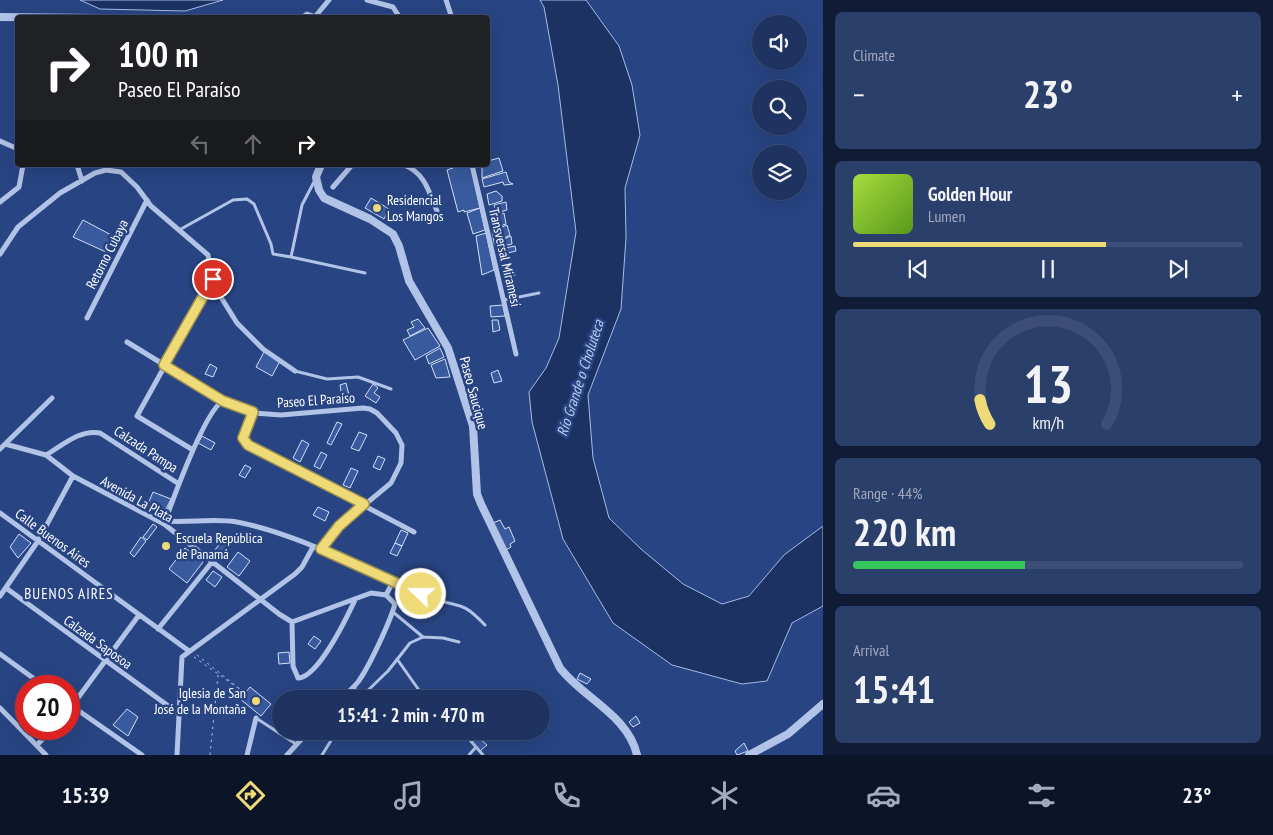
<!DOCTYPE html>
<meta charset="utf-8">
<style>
:root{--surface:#1e3362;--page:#2b3f6b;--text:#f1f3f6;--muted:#a1aabe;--line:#3c4e77;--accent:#eeda77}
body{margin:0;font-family:"PT Sans Narrow",sans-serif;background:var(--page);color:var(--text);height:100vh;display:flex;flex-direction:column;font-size:19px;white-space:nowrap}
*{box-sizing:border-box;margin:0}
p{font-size:16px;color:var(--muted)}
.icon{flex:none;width:28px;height:28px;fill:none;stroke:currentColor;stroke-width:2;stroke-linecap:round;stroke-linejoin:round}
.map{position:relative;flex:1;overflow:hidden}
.sheet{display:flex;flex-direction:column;gap:12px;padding:12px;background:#101c36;width:450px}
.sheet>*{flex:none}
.guide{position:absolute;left:15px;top:15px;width:475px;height:152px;border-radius:5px;box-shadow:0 5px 20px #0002,0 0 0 1px var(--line);background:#202124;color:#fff;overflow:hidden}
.tools{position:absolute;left:752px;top:15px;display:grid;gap:10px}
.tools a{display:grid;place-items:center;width:55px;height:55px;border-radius:50%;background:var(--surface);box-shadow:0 5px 20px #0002,0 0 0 1px var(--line);font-size:25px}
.speed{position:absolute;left:15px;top:675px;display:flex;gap:10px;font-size:25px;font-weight:700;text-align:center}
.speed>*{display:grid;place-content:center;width:65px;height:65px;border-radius:50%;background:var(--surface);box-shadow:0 5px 20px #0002,0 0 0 1px var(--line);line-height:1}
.speed .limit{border:8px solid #d22;background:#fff;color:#111}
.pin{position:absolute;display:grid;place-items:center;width:42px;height:42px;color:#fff;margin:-21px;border:2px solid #fff;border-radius:50%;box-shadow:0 1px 5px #0007}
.me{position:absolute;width:55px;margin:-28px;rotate:292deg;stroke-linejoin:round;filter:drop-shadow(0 0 4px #0008)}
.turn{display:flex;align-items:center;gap:18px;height:105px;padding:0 20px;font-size:22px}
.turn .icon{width:65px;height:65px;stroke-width:2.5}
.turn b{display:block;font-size:35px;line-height:42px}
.lanes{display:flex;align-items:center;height:48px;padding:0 20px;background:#0003;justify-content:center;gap:25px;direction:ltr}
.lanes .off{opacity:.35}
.big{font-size:38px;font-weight:600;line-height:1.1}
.sheet .widget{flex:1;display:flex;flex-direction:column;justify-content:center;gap:8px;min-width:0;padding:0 18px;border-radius:8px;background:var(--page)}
.sheet .dial{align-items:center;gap:0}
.dial svg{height:130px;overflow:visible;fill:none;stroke:var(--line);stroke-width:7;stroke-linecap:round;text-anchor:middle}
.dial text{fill:var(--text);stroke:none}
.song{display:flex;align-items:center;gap:15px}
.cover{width:60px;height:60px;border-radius:8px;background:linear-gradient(135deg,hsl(80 70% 55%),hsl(90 70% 35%))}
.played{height:5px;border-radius:2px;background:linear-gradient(90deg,var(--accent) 65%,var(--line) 65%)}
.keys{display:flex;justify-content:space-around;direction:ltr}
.heat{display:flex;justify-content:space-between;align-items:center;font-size:28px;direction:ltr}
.charge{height:8px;border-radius:4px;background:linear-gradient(90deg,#34c759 44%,var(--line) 0)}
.trip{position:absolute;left:272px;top:690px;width:278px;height:50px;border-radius:25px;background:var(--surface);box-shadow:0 5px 20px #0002,0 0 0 1px var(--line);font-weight:600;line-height:50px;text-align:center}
.menu{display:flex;height:80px;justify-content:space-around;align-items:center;background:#0c1427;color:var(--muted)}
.menu .icon{width:35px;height:35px}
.menu .current{color:var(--accent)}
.menu b{font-size:22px;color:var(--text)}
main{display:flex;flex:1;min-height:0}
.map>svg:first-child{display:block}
</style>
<main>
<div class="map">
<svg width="823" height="755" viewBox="0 0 823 755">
<rect width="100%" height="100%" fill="#284482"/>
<path fill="#1c3263" stroke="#a5bce7" d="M80,0H223L185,11L100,9Z
M540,0H586L619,46L632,85L640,135L625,188L626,238L621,309L588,395L593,458L609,518L641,549L683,584L722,604L749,596L784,555L823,526V606L792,623L767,681L742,684L672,665L613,623L563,539L532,422L529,392L546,368L559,338L576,232L558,85L544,7Z"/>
<path fill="#395a9e" stroke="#d4dff5" d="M499,158L503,171L482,178V165H488V161Z
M461,165H471L480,208L464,212V210L458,212L447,170Z
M506,172L509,182L513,184L504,185L503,182L484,187L482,179Z
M496,191L502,196V201L489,205L487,194Z
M371,198L389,209L384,219L365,208Z
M506,202L507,210L496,213L494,205Z
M480,208L485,230L473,234L467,213Z
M504,213L506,224L494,228L491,226L493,222L490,223V219Z
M83,220L115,237L106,252L73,237Z
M507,225L510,235L494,243L492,231Z
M486,233L494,270L482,275L476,236Z
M511,236L512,244L503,246L502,243L495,245L494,243Z
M515,246L516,251L508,253L509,259L500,260L498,253L501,252V249Z
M513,270L515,275L512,277L514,282L506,286L503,275Z
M503,305L505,316L491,317L490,306Z
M418,319L425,328L410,336L407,330L414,327L411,322Z
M492,320H498L500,330L493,332Z
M428,328L440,346L415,360L403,340Z
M440,348L444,357L429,364L426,356Z
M264,352L280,361L272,376L256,367Z
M445,359L450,377L436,378L431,365Z
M210,364L217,368L213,377L205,374Z
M498,370L502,381L494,383L491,373Z
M346,383L349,395L342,397L340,385Z
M373,384L378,388L374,393L380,397L376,403L365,396Z
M337,422L342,424L331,445L327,443Z
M359,432L367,435L359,451L351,448Z
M202,436L215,443L211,450L198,443Z
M302,440L309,444L300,462L293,458Z
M321,452L327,455L320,469L314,466Z
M378,456L385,459L380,470L373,467Z
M245,465L251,468L245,478L239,475Z
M351,468L358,471L350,488L343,485Z
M153,492L171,499L164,513L147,506Z
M318,507L329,512L325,521L313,515Z
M500,520L505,529L509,527L515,541L510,544L511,547L506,550L493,523Z
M153,524L157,527L147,540L143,537Z
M401,530L408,533L402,546L395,543Z
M19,534L31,543L18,558L10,547Z
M141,537L146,541L134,557L130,553Z
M221,542L227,546L219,561L211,555Z
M395,543L402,546L397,556L390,553Z
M185,548L203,562L187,583L169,569Z
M238,552L250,561L239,576L227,567Z
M213,571L222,577L215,587L206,580Z
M314,636L321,641L315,649L308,644Z
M289,652L290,663L279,664L278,653Z
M580,673L591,679L587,684L577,679Z
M250,687L271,704L261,716L240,699Z
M127,709L138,717L128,736L113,725Z
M636,716L640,723L633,727L629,722Z
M478,737L487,745L480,751L472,742Z
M744,743L748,751L737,755L735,751Z"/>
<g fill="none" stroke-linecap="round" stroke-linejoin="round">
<path stroke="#b1c3e6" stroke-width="1" stroke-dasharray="2.5 4" stroke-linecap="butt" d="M197,655L245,693
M194,657L245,693
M210,755L218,675"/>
<path stroke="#b1c3e6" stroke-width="3" d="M315,180L302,205L291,257L365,273
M181,229L233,200L247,199L254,204L271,244L273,254L291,257
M504,300L539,293
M295,371L327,379L358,377L391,389
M393,582C407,588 420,595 434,599C462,608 462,601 485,625
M393,612L423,637L443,638L459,642
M397,659L421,693L428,699
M352,699L355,688
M359,699L388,671L410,643L423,637
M256,718L296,744
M462,731L483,755
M322,755L337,731
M469,755L476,747"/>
<path stroke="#b1c3e6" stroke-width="5" d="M367,0L393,7L400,18
M446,0L452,18
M301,18L307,14L313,16
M314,18L329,0
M0,141L18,149
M77,165L82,181
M404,165C425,173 429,192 437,211
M472,165L516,354
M333,187L352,165
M0,202L19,187L23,165
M0,254L18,227L60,193L95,173L106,170L121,172L137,187L151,206L208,255L214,286L237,323L263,349L295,371
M87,318L147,200
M127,342L223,401L253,413L281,415L363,408L370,409L377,413L396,433L402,445L401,463L391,483L339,526L321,549
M253,413L243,436L245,443L414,532
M5,444L46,455L73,476L164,524L279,614L292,622L293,666L298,678C318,678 347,617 355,600
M0,449L52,398
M193,450L137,416L213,279
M46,455C63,445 80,429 100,433L179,484
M0,513L189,651
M165,521C189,523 213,518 237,522C290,532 344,560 393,582L386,595L395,604C390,622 369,667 358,682C353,688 347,693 341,699
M164,524C172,502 205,410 223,401
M6,588L178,713
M0,596L38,541L73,476
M292,622L371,593L386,595
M158,629L212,562
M0,654L44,686
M69,704L142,755
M0,708L46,755
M69,710L139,615
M37,745L52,729
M177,755L182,657L295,574L302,567L313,547
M247,755L256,718
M287,755L309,731"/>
<path stroke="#b1c3e6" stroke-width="8" d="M0,17L102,18
M321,165L316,177L319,190L324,198L370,219L393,234L399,246L409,281L448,348L473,426L477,494L481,504L560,668C583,698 628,715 637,755
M749,755L788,734L823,704"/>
</g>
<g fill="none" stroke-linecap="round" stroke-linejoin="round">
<g stroke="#9b8e4d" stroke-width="12">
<path id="route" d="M213,279L164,365L223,401L253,412L243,438L248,445L364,504L339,526L321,549L421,594"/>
</g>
<use href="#route" stroke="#eeda77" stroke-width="9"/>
</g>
<g fill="#eeda77" stroke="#284482" stroke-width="2">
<circle cx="377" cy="208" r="5"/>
<circle cx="166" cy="546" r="5"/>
<circle cx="256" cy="701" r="5"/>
</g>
<g text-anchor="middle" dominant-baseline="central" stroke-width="5" stroke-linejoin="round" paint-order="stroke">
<g font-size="14" fill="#fff" stroke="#284482" text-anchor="start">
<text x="387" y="200">Residencial<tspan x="387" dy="16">Los Mangos</tspan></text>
<text x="176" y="538">Escuela República<tspan x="176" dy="16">de Panamá</tspan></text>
<text x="246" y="693" text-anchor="end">Iglesia de San<tspan x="246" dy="16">José de la Montaña</tspan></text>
</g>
<g font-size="14" fill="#fff" stroke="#284482">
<text transform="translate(107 254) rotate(-63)">Retorno Cubaya</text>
<text transform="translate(505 257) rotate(77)">Transversal Miramesí</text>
<text transform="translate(474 393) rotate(75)">Paseo Saucique</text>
<text transform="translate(316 400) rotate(-4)">Paseo El Paraíso</text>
<text transform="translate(146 449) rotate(33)">Calzada Pampa</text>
<text transform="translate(137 499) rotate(29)">Avenida La Plata</text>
<text transform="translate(53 538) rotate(36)">Calle Buenos Aires</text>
<text transform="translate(98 642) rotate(36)">Calzada Saposoa</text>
</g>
<g font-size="15" font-style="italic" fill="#bccdee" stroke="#284482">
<text transform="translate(580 378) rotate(-72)">Río Grande o Choluteca</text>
</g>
<g font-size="15" letter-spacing="1" fill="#fff" stroke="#284482">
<text x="69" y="593">BUENOS AIRES</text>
</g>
</g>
</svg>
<div class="tools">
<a><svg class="icon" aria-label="sound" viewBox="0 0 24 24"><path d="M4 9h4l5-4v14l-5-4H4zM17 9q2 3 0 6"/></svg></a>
<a><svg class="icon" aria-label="search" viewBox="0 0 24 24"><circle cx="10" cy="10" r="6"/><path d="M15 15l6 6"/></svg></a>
<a><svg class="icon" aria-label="layers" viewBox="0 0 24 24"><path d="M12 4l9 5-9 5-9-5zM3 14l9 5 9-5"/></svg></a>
</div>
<div class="speed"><div class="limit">20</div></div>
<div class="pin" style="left:213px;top:279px;background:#d93025"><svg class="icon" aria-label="arrive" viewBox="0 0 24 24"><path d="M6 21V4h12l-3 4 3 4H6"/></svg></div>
<svg class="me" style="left:421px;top:594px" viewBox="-20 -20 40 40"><circle r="17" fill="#eeda77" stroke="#fff" stroke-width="3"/><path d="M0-11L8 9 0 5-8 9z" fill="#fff"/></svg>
<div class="trip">15:41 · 2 min · 470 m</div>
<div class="guide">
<div class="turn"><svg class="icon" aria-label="right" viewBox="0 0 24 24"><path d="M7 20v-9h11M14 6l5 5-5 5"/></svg><div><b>100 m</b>Paseo El Paraíso</div></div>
<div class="lanes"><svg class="icon off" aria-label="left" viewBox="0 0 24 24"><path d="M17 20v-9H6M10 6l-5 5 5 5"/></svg><svg class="icon off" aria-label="ahead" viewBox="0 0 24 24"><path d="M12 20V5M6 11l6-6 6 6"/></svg><svg class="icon" aria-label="right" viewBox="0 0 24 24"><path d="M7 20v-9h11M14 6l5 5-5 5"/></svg></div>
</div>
</div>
<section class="sheet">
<div class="widget"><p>Climate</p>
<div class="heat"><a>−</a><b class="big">23°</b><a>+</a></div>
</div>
<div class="widget">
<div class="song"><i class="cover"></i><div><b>Golden Hour</b><p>Lumen</p></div></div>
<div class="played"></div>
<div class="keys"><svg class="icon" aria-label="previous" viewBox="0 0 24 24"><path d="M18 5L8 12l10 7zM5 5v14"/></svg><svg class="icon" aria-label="pause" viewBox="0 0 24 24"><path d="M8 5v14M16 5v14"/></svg><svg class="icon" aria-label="next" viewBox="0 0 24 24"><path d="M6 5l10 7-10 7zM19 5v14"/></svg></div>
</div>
<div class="widget dial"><svg viewBox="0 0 100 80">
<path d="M14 69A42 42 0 1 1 86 69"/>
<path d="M14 69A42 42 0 0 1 8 54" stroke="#eeda77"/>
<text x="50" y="56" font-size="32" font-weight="700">13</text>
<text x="50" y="72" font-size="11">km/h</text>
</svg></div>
<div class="widget"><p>Range · 44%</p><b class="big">220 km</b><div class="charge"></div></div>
<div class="widget"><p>Arrival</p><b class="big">15:41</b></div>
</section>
</main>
<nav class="menu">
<b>15:39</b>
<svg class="icon current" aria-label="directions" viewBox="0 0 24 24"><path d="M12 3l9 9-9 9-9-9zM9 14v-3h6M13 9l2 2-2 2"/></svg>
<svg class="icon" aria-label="music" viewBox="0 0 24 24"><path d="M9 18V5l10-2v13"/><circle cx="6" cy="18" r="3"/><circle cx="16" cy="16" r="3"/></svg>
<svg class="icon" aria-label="phone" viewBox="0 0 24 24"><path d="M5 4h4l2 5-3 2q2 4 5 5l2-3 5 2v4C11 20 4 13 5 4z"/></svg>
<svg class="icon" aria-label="climate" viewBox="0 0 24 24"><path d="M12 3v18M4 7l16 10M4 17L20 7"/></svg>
<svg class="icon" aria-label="car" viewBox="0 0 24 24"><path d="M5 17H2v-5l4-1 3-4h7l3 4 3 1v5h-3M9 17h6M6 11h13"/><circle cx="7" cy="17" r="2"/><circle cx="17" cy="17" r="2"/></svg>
<svg class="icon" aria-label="filters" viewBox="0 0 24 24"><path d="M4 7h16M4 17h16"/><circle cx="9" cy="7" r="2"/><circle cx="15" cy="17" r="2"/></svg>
<b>23°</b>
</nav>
